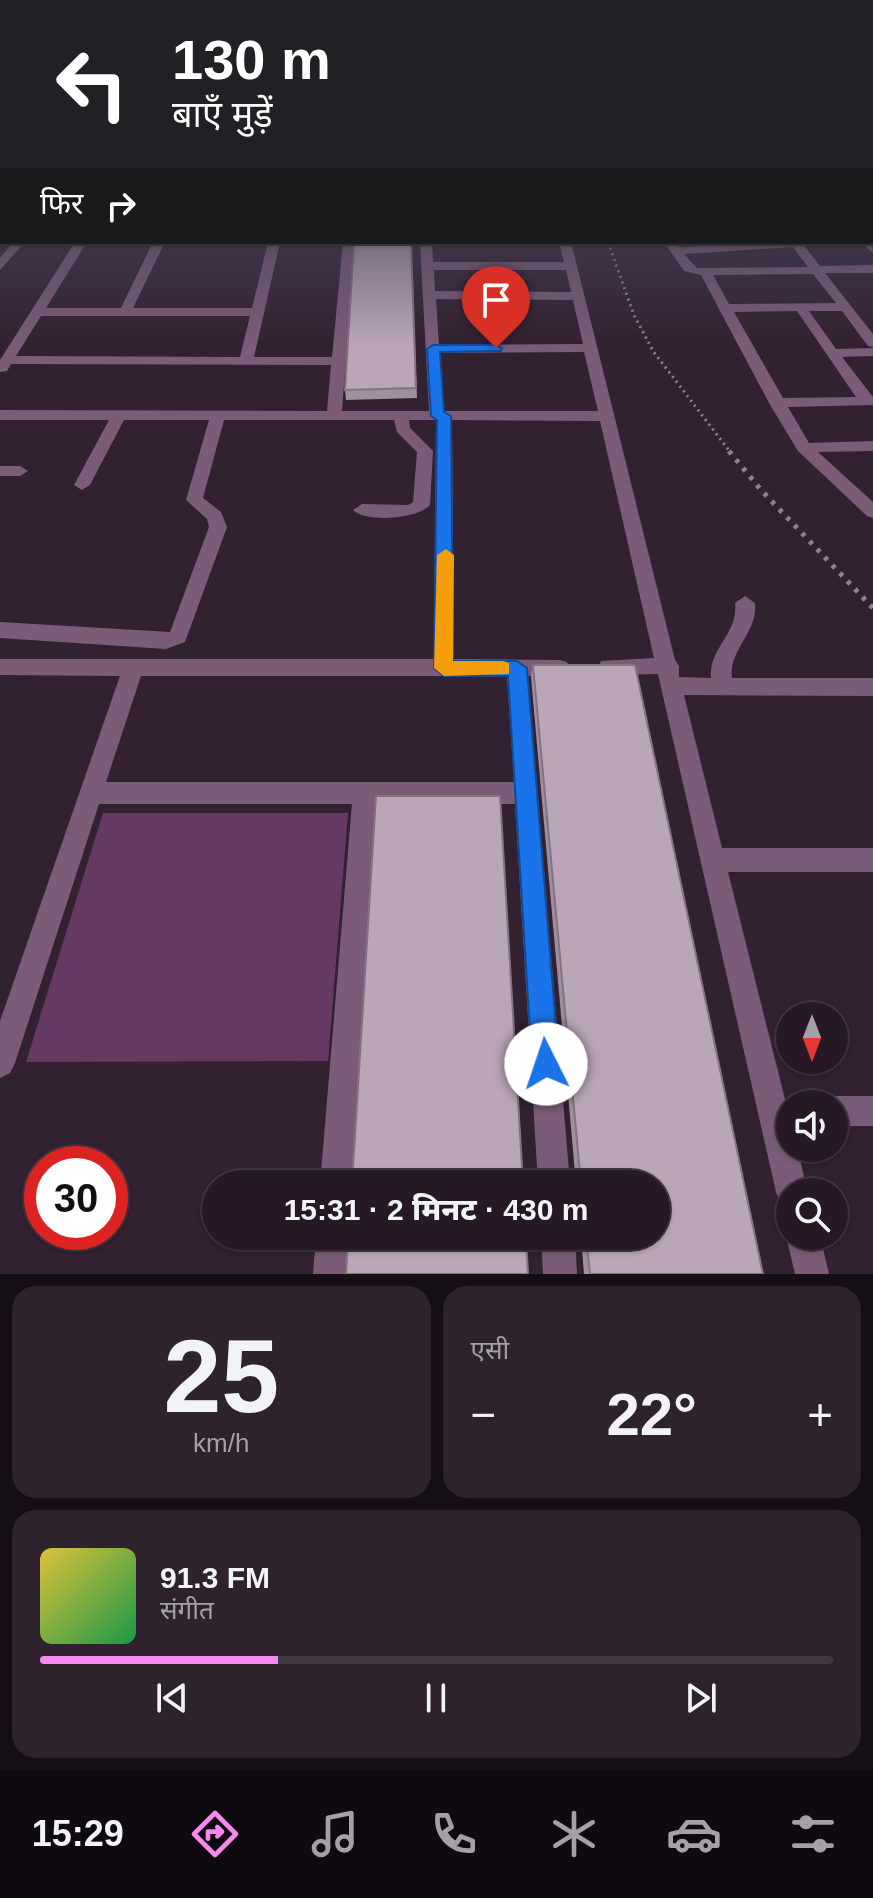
<!DOCTYPE html>
<html lang="hi">
<meta charset="utf-8">
<style>
:root{--surface:#261925;--page:#2e222d;--text:#f1f3f6;--muted:#a4a0a7;--line:#423842;--accent:#f589ef}
body{margin:0;font-family:Arial,"Noto Sans Devanagari",sans-serif;background:var(--page);color:var(--text);height:100vh;display:flex;flex-direction:column;font-size:30px;white-space:nowrap}
*{box-sizing:border-box;margin:0}
p{font-size:26px;color:var(--muted)}
.icon{flex:none;width:44px;height:44px;fill:none;stroke:currentColor;stroke-width:2;stroke-linecap:round;stroke-linejoin:round}
.map{position:relative;height:1274px;overflow:hidden}
.drawer{display:flex;flex-direction:column;gap:12px;padding:12px;background:#150e14;flex:1}
.drawer>*{flex:none}
.banner{position:absolute;left:0px;top:0px;width:874px;height:244px;box-shadow:0 2px 6px #0004,0 0 0 2px var(--line);background:#202124;color:#fff;overflow:hidden}
.needle{width:52px;rotate:180deg}
.buttons{position:absolute;left:776px;top:1002px;display:grid;gap:16px}
.buttons a{display:grid;place-items:center;width:72px;height:72px;border-radius:50%;background:var(--surface);box-shadow:0 2px 6px #0004,0 0 0 2px var(--line);font-size:40px}
.speed{position:absolute;left:24px;top:1146px;display:flex;gap:16px;font-size:40px;font-weight:700;text-align:center}
.speed>*{display:grid;place-content:center;width:104px;height:104px;border-radius:50%;background:var(--surface);box-shadow:0 2px 6px #0004,0 0 0 2px var(--line);line-height:1}
.speed .limit{border:12px solid #d22;background:#fff;color:#111}
.pin{position:absolute;display:grid;place-items:center;width:68px;height:68px;color:#fff;margin:-82px -34px;border-radius:50% 50% 50% 0;rotate:-45deg;box-shadow:0 0 8px #0007}
.pin .icon{rotate:45deg}
.me{position:absolute;width:88px;margin:-44px;rotate:356deg;stroke-linejoin:round;filter:drop-shadow(0 0 6px #0008)}
.turn{display:flex;align-items:center;gap:28px;height:168px;padding:0 40px;font-size:36px}
.turn .icon{width:104px;height:104px;stroke-width:2.5}
.turn b{display:block;font-size:56px;line-height:68px}
.then{display:flex;align-items:center;height:76px;padding:0 40px;background:#0003;gap:16px;font-size:30px}
.big{font-size:60px;font-weight:800;line-height:1.1}
.drawer .card{flex:1;display:flex;flex-direction:column;justify-content:center;gap:12px;min-width:0;padding:0 28px;border-radius:24px;background:var(--page)}
.drawer .dial{align-items:center;gap:0}
.dial b{font-size:104px;line-height:1}
.song{display:flex;align-items:center;gap:24px}
.cover{width:96px;height:96px;border-radius:12px;background:linear-gradient(135deg,hsl(50 70% 55%),hsl(140 70% 35%))}
.played{height:8px;border-radius:4px;background:linear-gradient(90deg,var(--accent) 30%,var(--line) 30%)}
.keys{display:flex;justify-content:space-around;direction:ltr}
.heat{display:flex;justify-content:space-between;align-items:center;font-size:44px;direction:ltr}
.drawer .tiles{flex:1;display:grid;gap:12px;grid-template-columns:1fr 1fr}
.card:last-child{grid-column:span 2}
.trip{position:absolute;left:202px;top:1170px;width:468px;height:80px;border-radius:40px;background:var(--surface);box-shadow:0 2px 6px #0004,0 0 0 2px var(--line);font-weight:800;line-height:80px;text-align:center}
.dock{display:flex;height:128px;justify-content:space-around;align-items:center;background:#0f0a0f;color:var(--muted)}
.dock .icon{width:56px;height:56px}
.dock .on{color:var(--accent)}
.dock b{font-size:36px;color:var(--text)}
.map>svg:first-child{display:block}
</style>
<div class="map">
<svg width="873" height="1274" viewBox="0 0 873 1274">
<rect width="100%" height="100%" fill="#322131"/>
<path fill="#653a62" d="M103,813H348L328,1061L26,1062Z"/>
<g fill="none" stroke-linecap="round" stroke-linejoin="round">
<path fill="#7a5c78" fill-rule="evenodd" d="M872,188H873V195H872Z
M0,192H2L0,201Z
M13,242H25L0,270V258Z
M75,242H87L46,308H121L153,242H165L133,308H252L268,242H280L254,357H332L343,242H355L342,411H429L420,242H432L433,262H564L559,242H571L675,660L679,666V677L711,678C708,649 739,633 735,603L745,596L755,603C758,633 728,650 732,678H873V696L684,695L722,848H873V872H728L790,1119V1148H797L808,1192H790V1207L781,1203L776,1192L658,674L608,675L601,673L598,667L601,661L654,658L600,421L452,420L454,659L560,660L567,662L570,668L567,674L528,676L570,1184H538L515,804H375L352,1184H320L352,804H99L15,1063L10,1073L0,1078V1021L120,676L0,675V659H434L436,420H409L410,428L433,451L430,505C418,519 366,523 353,510L362,504L408,505L413,502L417,452L397,432L394,420H224L203,498L221,512L227,527L185,642L166,649L0,638V622L170,632L209,527L207,519L186,500L209,420H124L90,485L82,490L74,485L109,420H0V410L327,411L331,365L11,364L7,371L0,372V360ZM434,270H566L571,292L435,291ZM436,299L573,300L583,344L439,345ZM41,316H250L240,357L16,356ZM584,352L598,411H444L440,353ZM141,676H507L514,782H106Z
M664,242H676L679,247L801,242L820,266L873,265V273H825L873,334V347L868,346L842,311H809L836,349L873,348V356L842,357L873,397V405L788,407L809,443L873,441V451L818,452L873,502V518L867,516L798,451L769,403L701,275L684,271ZM793,247L808,267L697,268L684,254ZM813,274L836,303L729,304L713,275ZM797,311L856,397L783,398L734,312Z
M860,242H872L873,253Z
M0,466H20L28,471L20,476H0Z
M834,1096H873V1126H834V1104H822Z
M790,1227V1236H820L829,1274H795L786,1236Z
M316,1236H350L347,1274H313Z
M541,1236H575L577,1274H543Z"/>
<path stroke="#90828f" stroke-width="3" stroke-dasharray="2 4" stroke-linecap="butt" d="M608,242L634,315L653,351L731,453"/>
<path stroke="#90828f" stroke-width="5" stroke-dasharray="4 7" stroke-linecap="butt" d="M729,451L761,490L873,608"/>
</g>
<path fill="#a18e9f" d="M411,242L417,398L346,400L345,390Z
M533,665L763,1274H584L581,1236H656V1184H576L531,677Z"/>
<path fill="#bba5b9" stroke="#837482" stroke-width="2" d="M354,242H411L416,388L345,390Z
M533,665H635L763,1274H590L586,1236H656V1184H581Z
M376,796H500L523,1184H352Z
M348,1236H526L528,1274H346Z"/>
<linearGradient id="sky" x2="0" y2="1"><stop stop-color="#1c121b"/><stop offset="0.48" stop-color="#49435a"/><stop offset="1" stop-color="#49435a" stop-opacity="0"/></linearGradient>
<rect width="873" height="345" fill="url(#sky)"/>
<path fill="#1a73e8" stroke="#114b97" stroke-width="2" d="M496,345L502,348L501,351L440,352L444,412L451,416L453,661H517L527,668L559,1064L555,1073L546,1077L536,1073L532,1064L508,676H444L434,668L437,420L431,416L427,349L433,345Z"/>
<path fill="#f59e0b" d="M446,549L454,555L453,661H503L509,663V674L444,676L434,668L437,555Z"/>
</svg>
<div class="buttons">
<a><svg class="needle" viewBox="-14 -14 28 28"><path d="M0-13l5 13h-10z" fill="#e53935"/><path d="M0 13l5-13h-10z" fill="#a4a0a7"/></svg></a>
<a><svg class="icon" aria-label="sound" viewBox="0 0 24 24"><path d="M4 9h4l5-4v14l-5-4H4zM17 9q2 3 0 6"/></svg></a>
<a><svg class="icon" aria-label="search" viewBox="0 0 24 24"><circle cx="10" cy="10" r="6"/><path d="M15 15l6 6"/></svg></a>
</div>
<div class="speed"><div class="limit">30</div></div>
<div class="pin" style="left:496px;top:348px;background:#d93025"><svg class="icon" aria-label="arrive" viewBox="0 0 24 24"><path d="M6 21V4h12l-3 4 3 4H6"/></svg></div>
<svg class="me" style="left:546px;top:1064px" viewBox="-20 -20 40 40"><circle r="19" fill="#fff"/><path d="M0-13L10 11 0 6-10 11z" fill="#1a73e8"/></svg>
<div class="trip">15:31 · 2 मिनट · 430 m</div>
<div class="banner">
<div class="turn"><svg class="icon" aria-label="left" viewBox="0 0 24 24"><path d="M17 20v-9H6M10 6l-5 5 5 5"/></svg><div><b>130 m</b>बाएँ मुड़ें</div></div>
<div class="then">फिर<svg class="icon" aria-label="right" viewBox="0 0 24 24"><path d="M7 20v-9h11M14 6l5 5-5 5"/></svg></div>
</div>
</div>
<section class="drawer">
<div class="tiles">
<div class="card dial"><b>25</b><p>km/h</p></div>
<div class="card"><p>एसी</p>
<div class="heat"><a>−</a><b class="big">22°</b><a>+</a></div>
</div>
<div class="card">
<div class="song"><i class="cover"></i><div><b>91.3 FM</b><p>संगीत</p></div></div>
<div class="played"></div>
<div class="keys"><svg class="icon" aria-label="previous" viewBox="0 0 24 24"><path d="M18 5L8 12l10 7zM5 5v14"/></svg><svg class="icon" aria-label="pause" viewBox="0 0 24 24"><path d="M8 5v14M16 5v14"/></svg><svg class="icon" aria-label="next" viewBox="0 0 24 24"><path d="M6 5l10 7-10 7zM19 5v14"/></svg></div>
</div>
</div>
</section>
<nav class="dock">
<b>15:29</b>
<svg class="icon on" aria-label="directions" viewBox="0 0 24 24"><path d="M12 3l9 9-9 9-9-9zM9 14v-3h6M13 9l2 2-2 2"/></svg>
<svg class="icon" aria-label="music" viewBox="0 0 24 24"><path d="M9 18V5l10-2v13"/><circle cx="6" cy="18" r="3"/><circle cx="16" cy="16" r="3"/></svg>
<svg class="icon" aria-label="phone" viewBox="0 0 24 24"><path d="M5 4h4l2 5-3 2q2 4 5 5l2-3 5 2v4C11 20 4 13 5 4z"/></svg>
<svg class="icon" aria-label="climate" viewBox="0 0 24 24"><path d="M12 3v18M4 7l16 10M4 17L20 7"/></svg>
<svg class="icon" aria-label="car" viewBox="0 0 24 24"><path d="M5 17H2v-5l4-1 3-4h7l3 4 3 1v5h-3M9 17h6M6 11h13"/><circle cx="7" cy="17" r="2"/><circle cx="17" cy="17" r="2"/></svg>
<svg class="icon" aria-label="filters" viewBox="0 0 24 24"><path d="M4 7h16M4 17h16"/><circle cx="9" cy="7" r="2"/><circle cx="15" cy="17" r="2"/></svg>
</nav>
